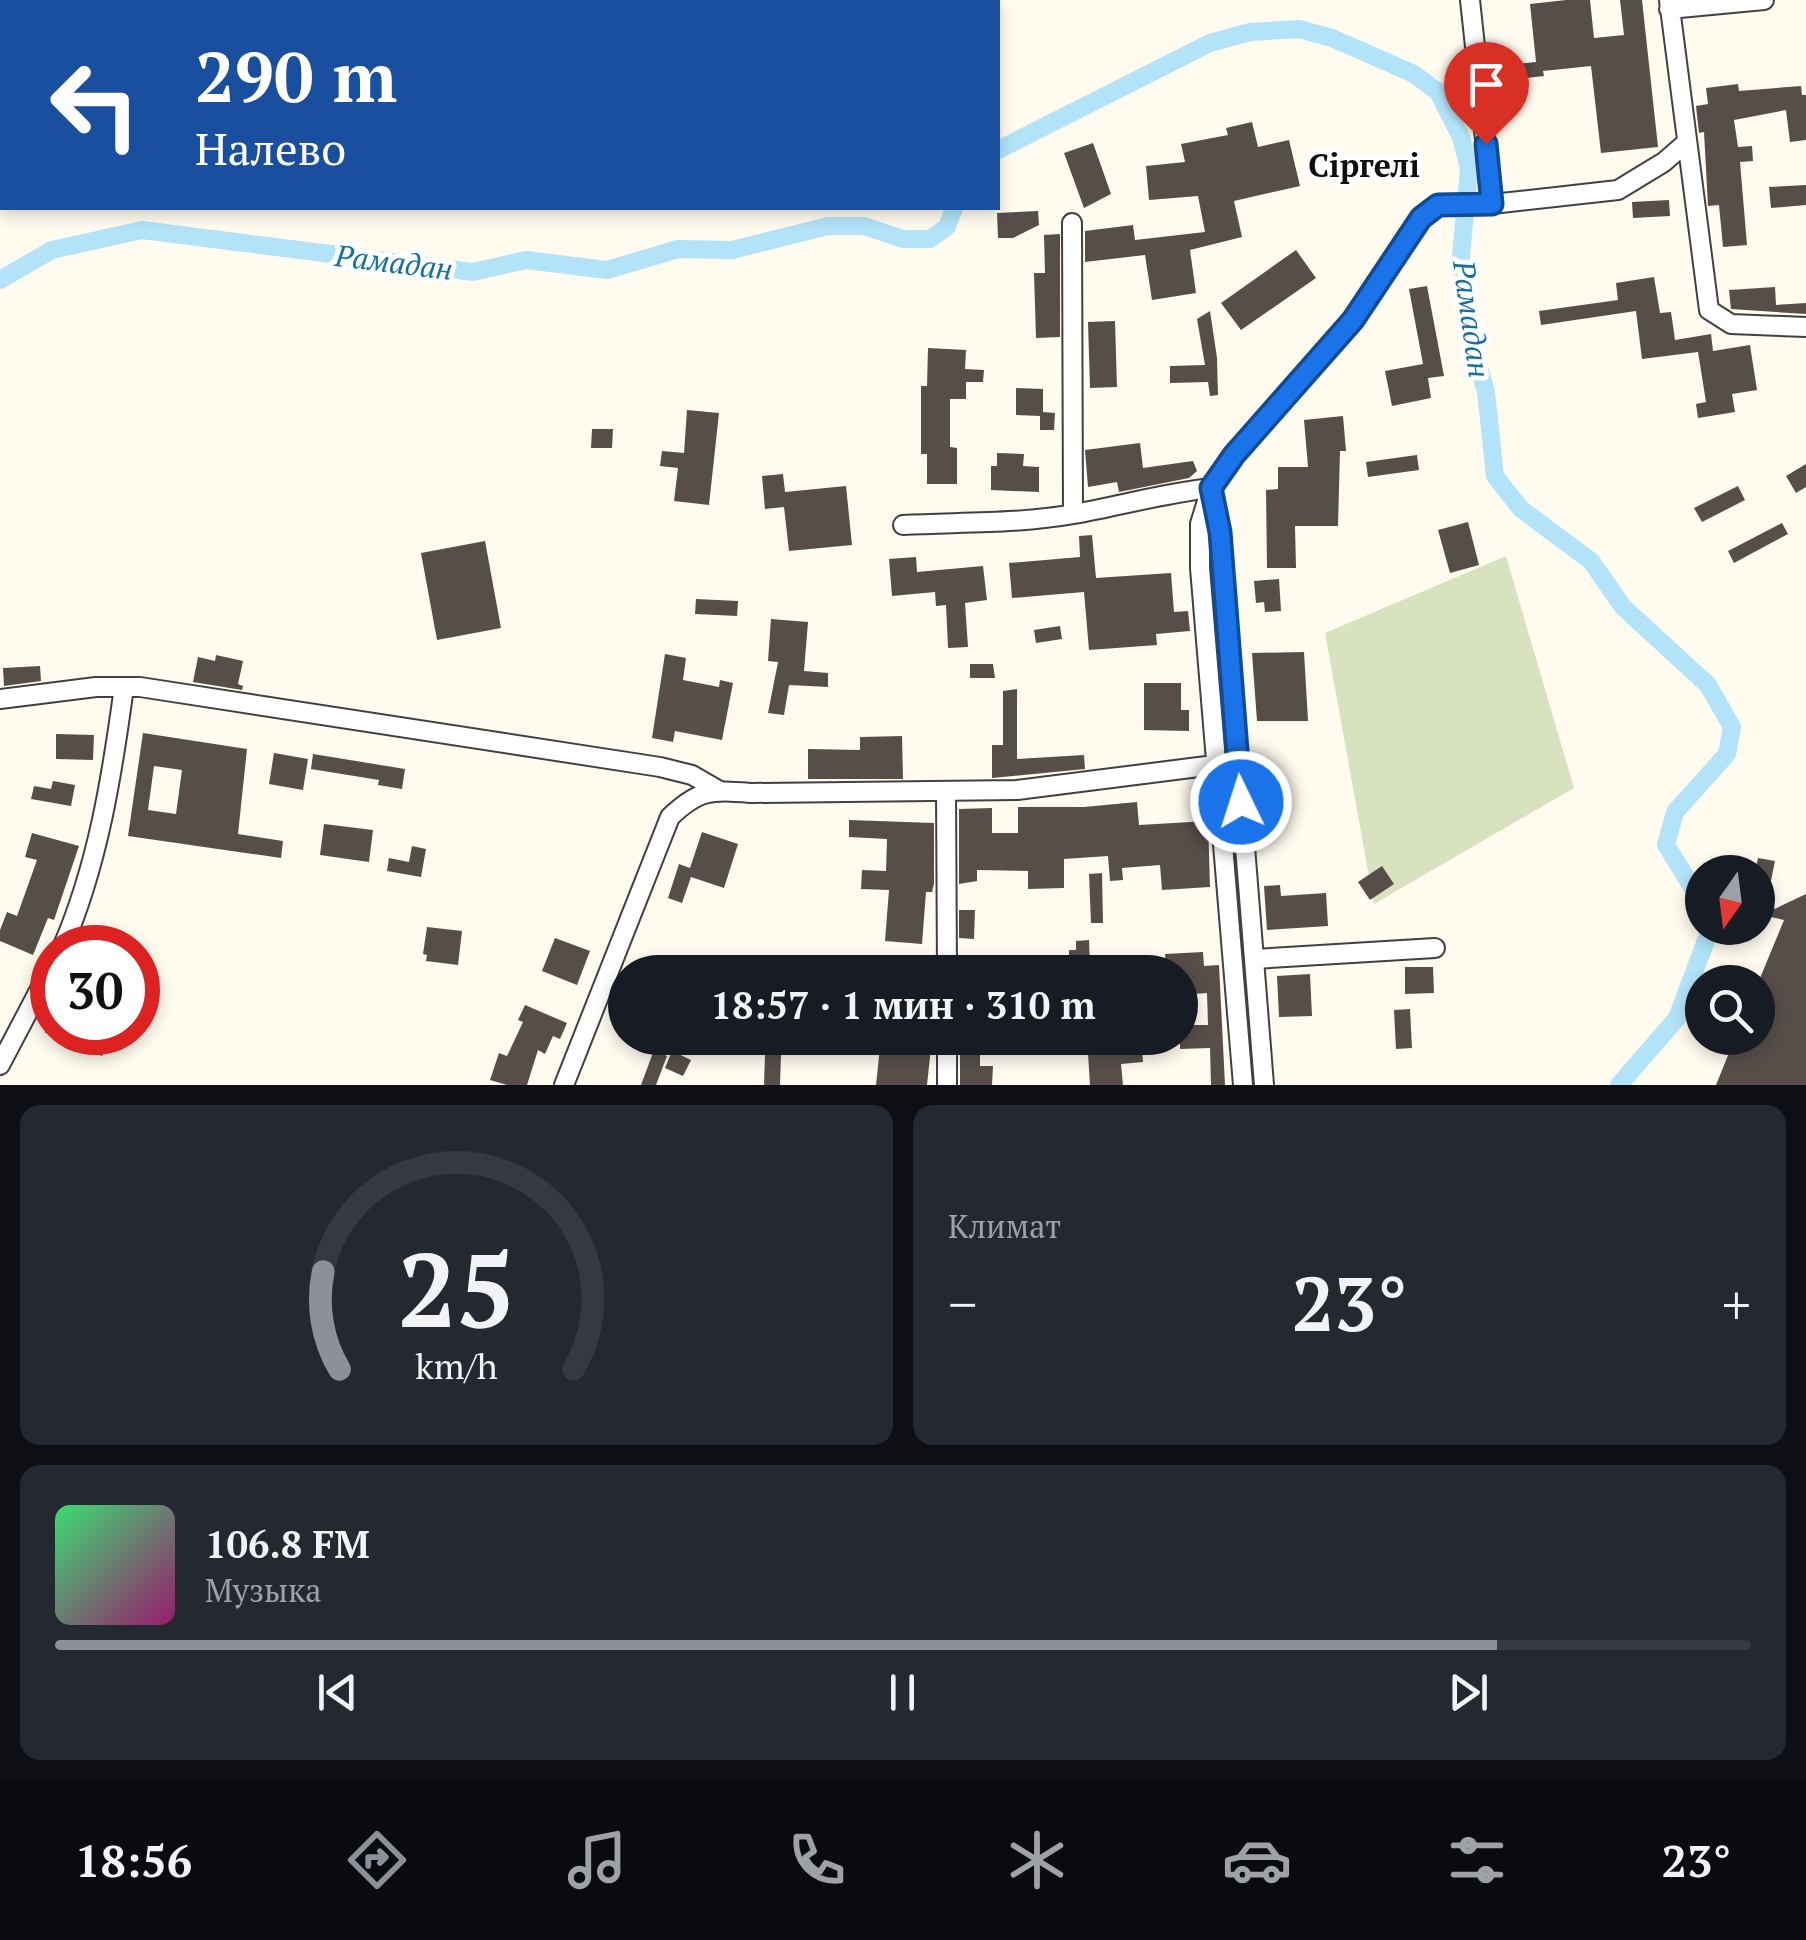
<!DOCTYPE html>
<html lang="ru">
<meta charset="utf-8">
<style>
:root{--surface:#171b24;--page:#242831;--text:#f1f3f6;--muted:#9ea1a6;--line:#363941;--accent:#8c9099}
body{margin:0;font-family:"PT Serif",serif;background:var(--page);color:var(--text);height:100vh;display:flex;flex-direction:column;font-size:38px;white-space:nowrap}
*{box-sizing:border-box;margin:0}
p{font-size:32px;color:var(--muted)}
.icon{flex:none;width:55px;height:55px;fill:none;stroke:currentColor;stroke-width:2;stroke-linecap:round;stroke-linejoin:round}
.map{position:relative;height:1085px;overflow:hidden}
.drawer{display:flex;flex-direction:column;gap:20px;padding:20px;background:#0d0f14;flex:1}
.drawer>*{flex:none}
.top-card{position:absolute;left:0px;top:0px;width:1000px;height:210px;box-shadow:0 5px 15px #0003;background:#1a4fa0;color:#fff;overflow:hidden}
.needle{width:65px;rotate:194deg}
.fabs{position:absolute;left:1685px;top:855px;display:grid;gap:20px}
.fabs a{display:grid;place-items:center;width:90px;height:90px;border-radius:50%;background:var(--surface);box-shadow:0 5px 15px #0003;font-size:50px}
.speed{position:absolute;left:30px;top:925px;display:flex;gap:20px;font-size:50px;font-weight:700;text-align:center}
.speed>*{display:grid;place-content:center;width:130px;height:130px;border-radius:50%;background:var(--surface);box-shadow:0 5px 15px #0003;line-height:1}
.speed .limit{border:15px solid #d22;background:#fff;color:#111}
.pin{position:absolute;display:grid;place-items:center;width:85px;height:85px;color:#fff;margin:-102px -42px;border-radius:50% 50% 50% 0;rotate:-45deg;box-shadow:0 0 10px #0007}
.pin .icon{rotate:45deg}
.me{position:absolute;width:110px;margin:-55px;rotate:356deg;stroke-linejoin:round;filter:drop-shadow(0 0 8px #0008)}
.turn{display:flex;align-items:center;gap:35px;height:210px;padding:0 30px;font-size:45px}
.turn .icon{width:130px;height:130px;stroke-width:2.5}
.turn b{display:block;font-size:70px;line-height:85px}
.big{font-size:75px;font-weight:700;line-height:1.1}
.drawer .widget{flex:1;display:flex;flex-direction:column;justify-content:center;gap:15px;min-width:0;padding:0 35px;border-radius:20px;background:var(--page)}
.drawer .dial{align-items:center;gap:0}
.dial svg{height:260px;overflow:visible;fill:none;stroke:var(--line);stroke-width:7;stroke-linecap:round;text-anchor:middle}
.dial text{fill:var(--text);stroke:none}
.song{display:flex;align-items:center;gap:30px}
.cover{width:120px;height:120px;border-radius:15px;background:linear-gradient(135deg,hsl(140 70% 55%),hsl(320 70% 35%))}
.played{height:10px;border-radius:5px;background:linear-gradient(90deg,var(--accent) 85%,var(--line) 85%)}
.keys{display:flex;justify-content:space-around;direction:ltr}
.heat{display:flex;justify-content:space-between;align-items:center;font-size:55px;direction:ltr}
.drawer .tiles{flex:1;display:grid;gap:20px;grid-template-columns:1fr 1fr}
.widget:last-child{grid-column:span 2}
.trip{position:absolute;left:608px;top:955px;width:590px;height:100px;border-radius:50px;background:var(--surface);box-shadow:0 5px 15px #0003;font-weight:700;line-height:100px;text-align:center}
.tabs{display:flex;height:160px;justify-content:space-around;align-items:center;background:#090b0e;color:var(--muted)}
.tabs .icon{width:70px;height:70px}
.tabs .active{color:var(--accent)}
.tabs b{font-size:45px;color:var(--text)}
.map>svg:first-child{display:block}
</style>
<div class="map">
<svg width="1806" height="1085" viewBox="0 0 1806 1085">
<rect width="100%" height="100%" fill="#fffbef"/>
<path fill="#d9e2bf" d="M1506,556L1574,788L1374,904L1325,633Z"/>
<g fill="none" stroke-linecap="round" stroke-linejoin="round">
<path stroke="#b2e3f8" stroke-width="18" d="M998,150L1210,43L1250,32L1299,29L1332,38L1414,74L1438,92L1461,137L1469,169L1461,256L1473,346L1486,392L1495,476L1521,509L1591,561L1623,607L1708,685L1732,727L1727,754L1675,812L1666,845L1702,903
M0,280L52,250L142,230L473,272L526,260L607,270L678,249L732,250L828,226H864L903,239H930L947,227L954,208
M1619,1085L1677,1018L1708,935V928"/>
</g>
<path fill="#574e4a" fill-rule="evenodd" d="M1566,0H1590L1594,38L1624,35L1620,0H1642L1658,147L1601,153L1591,66L1543,71L1544,76L1499,81L1497,66L1536,62L1530,4Z
M1738,84L1739,91L1801,86L1802,95H1806V140L1790,142L1786,110L1734,120L1738,147L1752,146L1753,161L1740,162L1747,245L1723,247L1719,205L1708,206L1704,132L1699,133L1696,106L1708,104L1706,88Z
M1252,122L1258,147L1289,140L1300,186L1234,201L1242,237L1190,250L1196,293L1152,300L1145,255L1085,262V231L1133,225L1135,240L1205,232L1198,196L1149,200L1146,166L1185,162L1181,144L1228,135L1226,128Z
M1093,143L1111,194L1084,208L1064,153Z
M1806,185V205L1771,208L1769,187Z
M1669,200L1670,216L1633,218L1632,202Z
M1038,211L1039,225L1013,238H998L997,213Z
M1060,234V337L1036,338L1034,273H1045L1044,235Z
M1296,250L1316,278L1241,330L1221,303Z
M1654,277L1660,313L1671,312L1675,340L1711,334L1713,351L1750,345L1757,390L1732,394L1735,412L1698,418L1696,404L1706,402L1698,352L1642,359L1636,311L1541,325L1539,311L1618,300L1616,283Z
M1427,286L1444,376L1428,378L1431,398L1392,406L1385,371L1423,364L1409,289Z
M1775,287L1776,305L1806,303V314L1731,309L1729,290Z
M1210,311L1217,358L1218,395L1210,396L1208,382L1170,383V366L1205,365L1197,319Z
M1115,321L1117,387L1090,388L1088,322Z
M928,348L966,350L965,369L984,370L983,382H966V399H950V447L957,448V484H927V454H921V386H927Z
M1016,388L1043,389V412L1055,413L1054,430H1040V416L1016,415Z
M687,410L719,413L709,505L674,501L678,468L660,466L662,451L684,453Z
M1343,416L1346,451H1340L1338,526H1295L1296,568H1267L1266,490L1278,489V467H1308L1304,420Z
M592,429H613L612,448H591Z
M1140,443L1143,468L1193,461L1197,471L1189,478L1119,492L1117,482L1088,487L1085,450Z
M997,453L1024,454L1023,466L1039,467V492L991,490V466H997Z
M1417,455L1419,470L1368,477L1366,462Z
M1806,464V487L1796,493L1786,476Z
M783,474L785,492L846,486L852,545L789,551L784,507L765,509L762,476Z
M1738,486L1745,500L1702,522L1694,508Z
M1468,522L1479,565L1450,573L1438,530Z
M1782,523L1788,534L1734,563L1728,551Z
M1092,535L1096,578L1171,573L1174,612L1188,611L1190,631L1156,634L1157,645L1089,650L1084,592L1012,598L1009,563L1080,557L1079,536Z
M485,541L501,628L437,640L421,553Z
M916,557L917,572L983,566L987,600L965,603L968,647L948,648L946,605L936,606L935,592L892,596L889,559Z
M1279,579L1281,611L1265,612L1264,602L1256,603L1254,581Z
M696,599L738,601L737,616L695,614Z
M771,619L808,622L804,671L828,673V687L789,685L784,715L768,713L778,662L768,661Z
M1060,626L1062,639L1036,643L1034,630Z
M1304,652L1308,721H1257L1252,653Z
M665,654L686,658L683,680L719,687L720,680L733,683L722,740L675,731L673,742L652,738Z
M216,655L243,661L238,684L243,686L242,690L193,682L198,657L215,661Z
M970,664H993L995,678H970Z
M40,666L41,681L4,686L3,668Z
M1144,683H1181V710H1189V731L1144,730Z
M1017,689V759L1084,755L1085,769L992,778V745H1003V691Z
M143,733L247,749L238,834L283,841L281,858L128,836ZM154,766L182,770L176,814L148,810Z
M56,734L94,735L93,760L56,759Z
M902,736L903,779H808V749L860,750V737Z
M274,753L308,759L303,790L269,784Z
M313,754L405,769L402,789L378,785L379,780L311,769Z
M53,781L75,785L71,806L31,799L34,786L51,789Z
M1137,802L1139,825L1208,821L1210,887L1162,890L1160,865L1122,868L1123,880L1110,881L1108,856L1064,859V888L1028,889V871L977,870V881L959,884V809L992,808V833H1018V807H1084Z
M849,820L934,823V884L932,892H926L922,944L885,941L889,890L861,889L862,870L886,871L887,839L849,837Z
M324,824L373,830L369,862L320,855Z
M702,832L738,844L724,888L691,877L682,903L668,898L679,864L690,868Z
M32,833L79,846L54,920L48,918L33,955L0,941V930L7,912L17,916L37,860L25,857Z
M412,846L426,849L421,877L387,871L389,858L409,862Z
M1758,858L1775,861L1764,914L1806,894V1085H1716L1735,1038H1758V983L1784,920L1758,914L1755,872Z
M1382,866L1394,884L1370,900L1358,882Z
M1102,873L1103,923H1091L1089,874Z
M1280,885L1281,896L1326,893L1328,926L1267,930L1264,886Z
M959,910H975L974,939L959,938Z
M427,927L462,931L458,965L426,961L427,955L423,954Z
M555,938L590,951L577,985L542,971Z
M1089,940L1090,964L1069,966V950H1076V941Z
M1203,952L1204,966L1219,965L1225,1085H1211L1210,1048L1180,1049V1025H1208L1207,993L1180,995V972H1167L1165,954Z
M1405,967H1433L1434,993L1405,994Z
M1310,974L1312,1016L1279,1017L1277,976Z
M525,1005L567,1023L560,1039L553,1036L545,1054L538,1050L527,1085H507L490,1080L499,1053L507,1056L523,1022L518,1020Z
M1410,1009L1412,1048L1396,1049L1394,1010Z
M44,1032H111L102,1056Z
M881,1038H932L927,1085H876Z
M1087,1038H1108L1109,1051L1142,1049L1143,1062L1121,1064L1123,1085H1090Z
M960,1045L980,1046V1066H993L992,1085H960Z
M654,1050L667,1056L656,1085H641Z
M672,1051L691,1060L683,1076L665,1068Z
M765,1055H781L780,1085H764Z"/>
<g fill="none" stroke-linecap="round" stroke-linejoin="round">
<g stroke="#414141" stroke-width="22">
<path id="minor" d="M1470,0L1492,204
M1669,0L1709,310L1731,324L1806,327
M1669,9L1764,0
M1072,223L1073,514
M1212,493L1220,533L1264,1085
M903,525C960,522 1018,524 1074,514C1120,506 1164,493 1211,488
M0,699L96,687H140L660,767L692,775L718,790
M946,791L947,972
M62,948C98,865 112,776 124,687
M1254,959L1435,948
M947,1038V1085
M0,1065L52,966
M564,1085L670,817C699,789 711,790 751,793L1017,790L1238,762
M1243,1085L1200,568V524L1211,488L1234,455L1353,319L1421,218L1438,205L1492,204L1618,190L1664,162L1687,142"/>
</g>
<use href="#minor" stroke="#fff" stroke-width="18"/>
</g>
<g fill="none" stroke-linecap="round" stroke-linejoin="round">
<g stroke="#114b97" stroke-width="25">
<path id="route" d="M1241,802L1220,532L1211,488L1234,455L1353,320L1421,218L1438,205L1492,204L1486,144"/>
</g>
<use href="#route" stroke="#1a73e8" stroke-width="18"/>
</g>
<g text-anchor="middle" dominant-baseline="central" stroke-width="10" stroke-linejoin="round" paint-order="stroke">
<g font-size="30" font-style="italic" fill="#1370a5" stroke="#fff">
<text transform="translate(394 262) rotate(7)">Рамадан</text>
<text transform="translate(1472 319) rotate(82)">Рамадан</text>
</g>
<g font-size="32" font-weight="bold" fill="#0e0e0e" stroke="#fff">
<text x="1364" y="165">Сіргелі</text>
</g>
</g>
</svg>
<div class="fabs">
<a><svg class="needle" viewBox="-14 -14 28 28"><path d="M0-13l5 13h-10z" fill="#e53935"/><path d="M0 13l5-13h-10z" fill="#9ea1a6"/></svg></a>
<a><svg class="icon" aria-label="search" viewBox="0 0 24 24"><circle cx="10" cy="10" r="6"/><path d="M15 15l6 6"/></svg></a>
</div>
<div class="speed"><div class="limit">30</div></div>
<div class="pin" style="left:1486px;top:144px;background:#d93025"><svg class="icon" aria-label="arrive" viewBox="0 0 24 24"><path d="M6 21V4h12l-3 4 3 4H6"/></svg></div>
<svg class="me" style="left:1241px;top:802px" viewBox="-20 -20 40 40"><circle r="17" fill="#1a73e8" stroke="#fff" stroke-width="3"/><path d="M0-11L8 9 0 5-8 9z" fill="#fff"/></svg>
<div class="trip">18:57 · 1 мин · 310 m</div>
<div class="top-card">
<div class="turn"><svg class="icon" aria-label="left" viewBox="0 0 24 24"><path d="M17 20v-9H6M10 6l-5 5 5 5"/></svg><div><b>290 m</b>Налево</div></div>
</div>
</div>
<section class="drawer">
<div class="tiles">
<div class="widget dial"><svg viewBox="0 0 100 80">
<path d="M14 69A42 42 0 1 1 86 69"/>
<path d="M14 69A42 42 0 0 1 9 39" stroke="#8c9099"/>
<text x="50" y="56" font-size="32" font-weight="700">25</text>
<text x="50" y="72" font-size="11">km/h</text>
</svg></div>
<div class="widget"><p>Климат</p>
<div class="heat"><a>−</a><b class="big">23°</b><a>+</a></div>
</div>
<div class="widget">
<div class="song"><i class="cover"></i><div><b>106.8 FM</b><p>Музыка</p></div></div>
<div class="played"></div>
<div class="keys"><svg class="icon" aria-label="previous" viewBox="0 0 24 24"><path d="M18 5L8 12l10 7zM5 5v14"/></svg><svg class="icon" aria-label="pause" viewBox="0 0 24 24"><path d="M8 5v14M16 5v14"/></svg><svg class="icon" aria-label="next" viewBox="0 0 24 24"><path d="M6 5l10 7-10 7zM19 5v14"/></svg></div>
</div>
</div>
</section>
<nav class="tabs">
<b>18:56</b>
<svg class="icon active" aria-label="directions" viewBox="0 0 24 24"><path d="M12 3l9 9-9 9-9-9zM9 14v-3h6M13 9l2 2-2 2"/></svg>
<svg class="icon" aria-label="music" viewBox="0 0 24 24"><path d="M9 18V5l10-2v13"/><circle cx="6" cy="18" r="3"/><circle cx="16" cy="16" r="3"/></svg>
<svg class="icon" aria-label="phone" viewBox="0 0 24 24"><path d="M5 4h4l2 5-3 2q2 4 5 5l2-3 5 2v4C11 20 4 13 5 4z"/></svg>
<svg class="icon" aria-label="climate" viewBox="0 0 24 24"><path d="M12 3v18M4 7l16 10M4 17L20 7"/></svg>
<svg class="icon" aria-label="car" viewBox="0 0 24 24"><path d="M5 17H2v-5l4-1 3-4h7l3 4 3 1v5h-3M9 17h6M6 11h13"/><circle cx="7" cy="17" r="2"/><circle cx="17" cy="17" r="2"/></svg>
<svg class="icon" aria-label="filters" viewBox="0 0 24 24"><path d="M4 7h16M4 17h16"/><circle cx="9" cy="7" r="2"/><circle cx="15" cy="17" r="2"/></svg>
<b>23°</b>
</nav>
